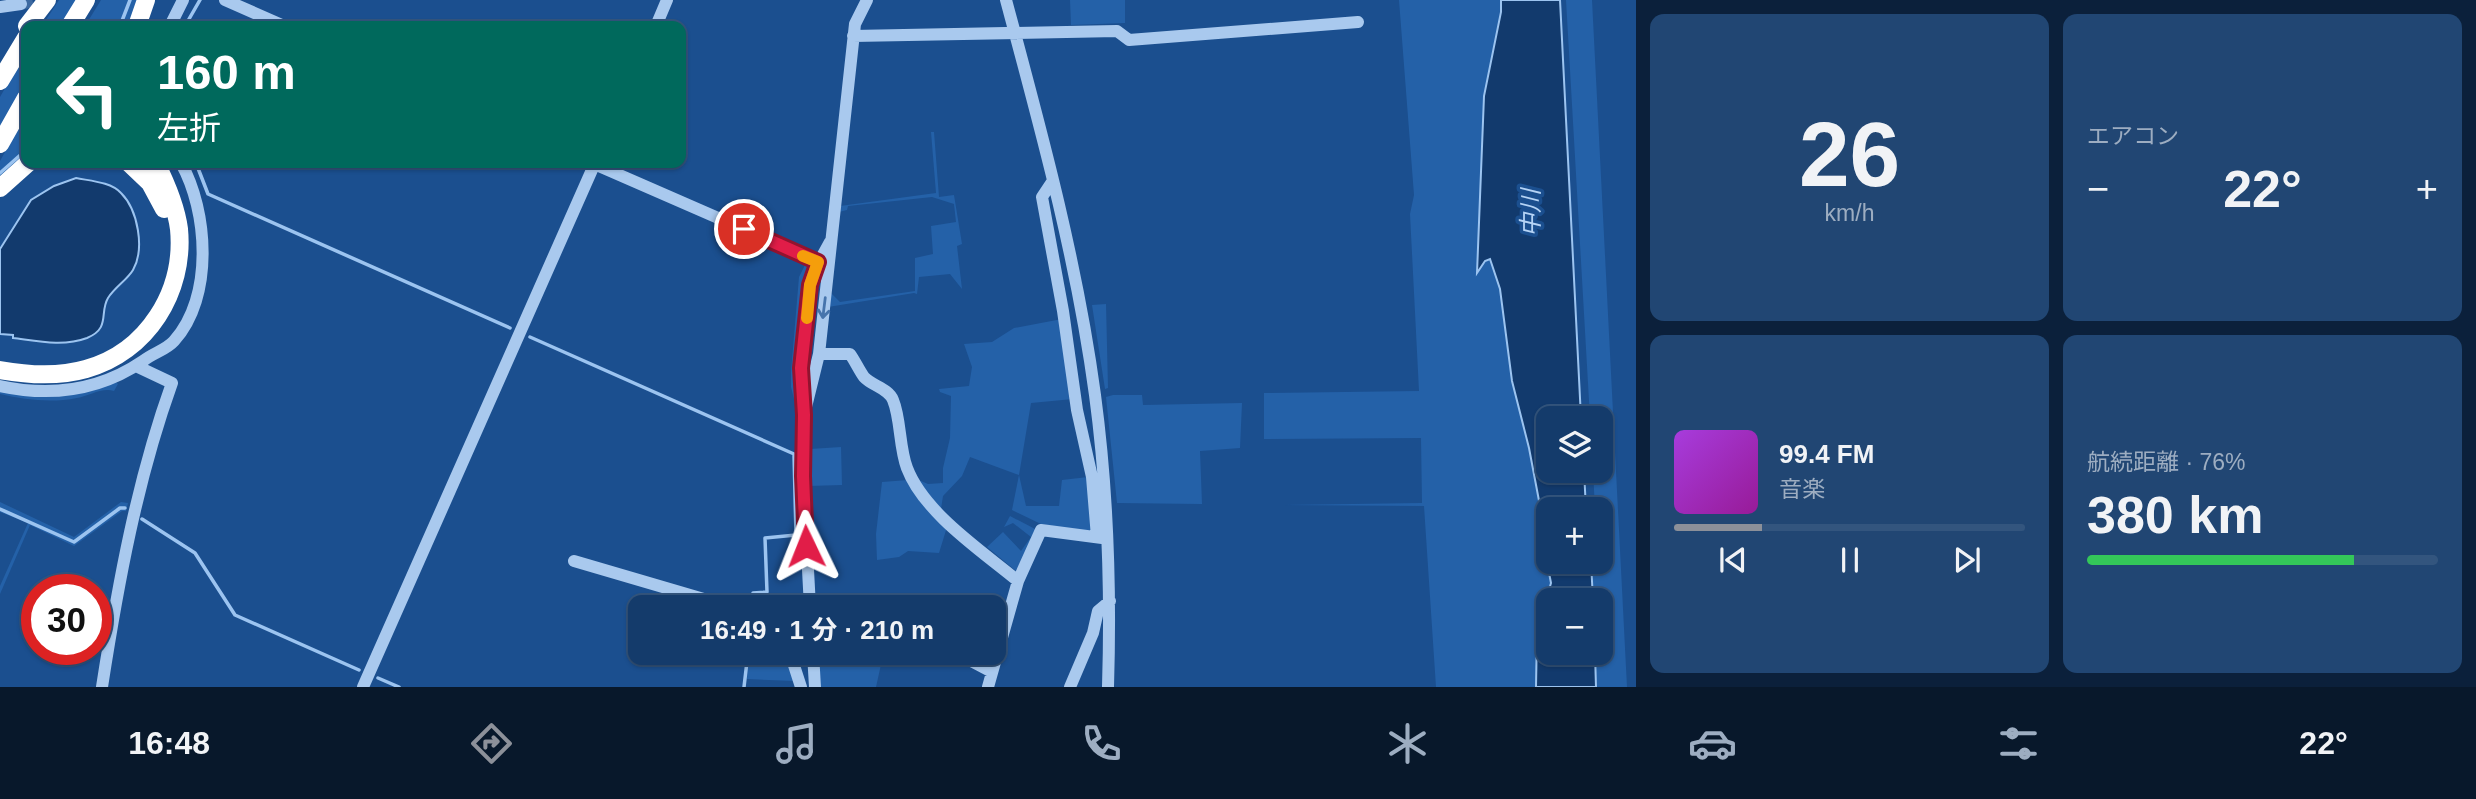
<!DOCTYPE html>
<html lang="ja">
<meta charset="utf-8">
<style>
:root{--surface:#143b6b;--page:#214673;--text:#f1f3f6;--muted:#9dadc1;--line:#33557e;--accent:#8c9099}
body{margin:0;font-family:Arial,"Noto Sans JP",sans-serif;background:var(--page);color:var(--text);height:100vh;display:flex;flex-direction:column;font-size:26px;white-space:nowrap}
*{box-sizing:border-box;margin:0}
p{font-size:23px;color:var(--muted)}
.icon{flex:none;width:38px;height:38px;fill:none;stroke:currentColor;stroke-width:2;stroke-linecap:round;stroke-linejoin:round}
.map{position:relative;flex:1;overflow:hidden}
.side{display:flex;flex-direction:column;gap:14px;padding:14px;background:#0b203b;width:840px}
.side>*{flex:none}
.guide{position:absolute;left:21px;top:21px;width:665px;height:147px;border-radius:14px;box-shadow:0 2px 5px #0004,0 0 0 2px var(--line);background:#00695c;color:#fff;overflow:hidden}
.tools{position:absolute;left:1536px;top:406px;display:grid;gap:14px}
.tools a{display:grid;place-items:center;width:77px;height:77px;border-radius:14px;background:var(--surface);box-shadow:0 2px 5px #0004,0 0 0 2px var(--line);font-size:35px}
.speed{position:absolute;left:21px;top:574px;display:flex;gap:14px;font-size:35px;font-weight:700;text-align:center}
.speed>*{display:grid;place-content:center;width:91px;height:91px;border-radius:50%;background:var(--surface);box-shadow:0 2px 5px #0004,0 0 0 2px var(--line);line-height:1}
.speed .limit{border:10px solid #d22;background:#fff;color:#111}
.pin{position:absolute;display:grid;place-items:center;width:60px;height:60px;color:#fff;margin:-30px;border:4px solid #fff;border-radius:50%;box-shadow:0 2px 7px #0007}
.me{position:absolute;width:77px;margin:-38px;rotate:358deg;stroke-linejoin:round;filter:drop-shadow(0 0 5px #0008)}
.turn{display:flex;align-items:center;gap:24px;height:147px;padding:0 21px;font-size:32px}
.turn .icon{width:91px;height:91px;stroke-width:2.5}
.turn b{display:block;font-size:49px;line-height:60px}
.big{font-size:52px;font-weight:700;line-height:1.1}
.side .widget{flex:1;display:flex;flex-direction:column;justify-content:center;gap:10px;min-width:0;padding:0 24px;border-radius:14px;background:var(--page)}
.side .dial{align-items:center;gap:0}
.dial b{font-size:91px;line-height:1}
.song{display:flex;align-items:center;gap:21px}
.cover{width:84px;height:84px;border-radius:10px;background:linear-gradient(135deg,hsl(280 70% 55%),hsl(300 70% 35%))}
.played{height:7px;border-radius:4px;background:linear-gradient(90deg,var(--accent) 25%,var(--line) 25%)}
.keys{display:flex;justify-content:space-around;direction:ltr}
.heat{display:flex;justify-content:space-between;align-items:center;font-size:38px;direction:ltr}
.charge{height:10px;border-radius:5px;background:linear-gradient(90deg,#34c759 76%,var(--line) 0)}
.side .tiles{flex:1;display:grid;gap:14px;grid-template-columns:repeat(2,1fr)}
.trip{position:absolute;left:628px;top:595px;width:378px;height:70px;border-radius:14px;background:var(--surface);box-shadow:0 2px 5px #0004,0 0 0 2px var(--line);font-weight:700;line-height:70px;text-align:center}
.dock{display:flex;height:112px;justify-content:space-around;align-items:center;background:#08182b;color:var(--muted)}
.dock .icon{width:49px;height:49px}
.dock .active{color:var(--accent)}
.dock b{font-size:32px;color:var(--text)}
main{display:flex;flex:1;min-height:0}
.map>svg:first-child{display:block}
</style>
<main>
<div class="map">
<svg width="1636" height="687" viewBox="0 0 1636 687">
<rect width="100%" height="100%" fill="#1b4f8f"/>
<path fill="#2461a8" d="M59,0H79L62,26H42Z
M101,0H140L131,26H85Z
M1070,0H1125V23L1071,25Z
M1399,0H1501L1478,271L1485,261L1490,259L1500,289L1512,381L1529,448L1540,506L1543,542L1551,583L1537,631L1536,687H1436L1424,506L1284,505L1422,503L1421,438L1264,439V393L1419,391L1410,214L1414,195Z
M1566,0H1592L1627,687H1596L1595,653H1601V600H1593L1591,562H1601V509H1595L1593,471H1601V418H1590Z
M26,52V87L0,129V97Z
M26,114V156L0,180V161Z
M931,132H934L939,197L954,195L962,244L957,246L962,289L950,274L919,277L917,294L914,293L828,307L830,292L840,302L915,291V258L933,254L931,226L956,222L954,204L932,197L848,206L847,210L839,212L840,206L936,193Z
M805,265L810,269L797,411L791,387V372L799,277Z
M1106,304L1108,388L1105,389L1092,305Z
M1062,319L1073,399L1031,403L1019,475L1026,506H1059L1062,480L1088,477L1091,530L1087,532L1041,524L1012,510L1019,475L970,457L962,476L943,496L941,509L914,478L928,484L943,483V468L950,438L951,396L940,392L939,389L969,386L972,367L964,344L992,342L1014,328Z
M115,381L118,384L114,391C102,387 89,396 77,398C51,403 26,400 0,394V389Z
M1113,395H1142L1143,405L1242,403L1240,448L1200,451L1202,504L1117,503L1106,397Z
M841,447L842,485L808,486L810,449Z
M908,480L947,527L939,553L908,551L899,557L877,560L876,534L882,482Z
M0,502L74,537L121,502L128,503L126,511H122L74,546L30,525L0,594V586L28,523L0,512Z
M1010,516L1037,530L1016,571L987,547L1003,532L1021,551L1031,537L1013,523L1004,527Z
M749,653H786L795,681L747,679Z
M816,653H839L882,660L876,687H817Z"/>
<path fill="#123a6d" stroke="#9cc4f0" stroke-width="2" d="M1501,0H1560L1581,418H1549V471H1584L1586,509H1549V562H1591L1593,600H1549V653H1595L1596,687H1536L1537,631L1551,583L1543,542L1540,506L1529,448L1512,381L1500,289L1490,259L1485,261L1477,273L1484,96L1501,12Z
M76,178C91,181 111,182 121,193C138,210 145,249 133,270C127,280 115,287 108,298C99,313 111,328 87,338C63,347 37,341 13,338V335L0,334V249L31,200L54,186Z"/>
<g fill="none" stroke-linecap="round" stroke-linejoin="round">
<path stroke="#9cc4f0" stroke-width="3.5" d="M120,26L130,0
M185,26L200,0
M196,163L208,194L510,328
M0,173L26,150
M530,337L794,454L796,535L765,538L767,592L753,593L752,603
M0,509L74,542L120,508H125
M142,519L195,553L235,615L359,670
M378,678L399,687
M744,687L748,653"/>
<path stroke="#3d69a0" stroke-width="12" stroke-dasharray="12 6" stroke-linecap="butt" d="M21,4L38,0"/>
<path stroke="#a9c9ee" stroke-width="12" d="M225,0L284,26
M1006,0C1041,130 1077,261 1095,395C1108,492 1111,589 1108,687
M0,7L21,4
M170,26L183,0
M656,26L667,0
M853,36L1117,31L1129,40L1358,22
M592,163L826,265
M1052,182L1042,197L1063,311L1077,410L1092,477L1097,537
M819,354H850C855,361 859,370 864,377C872,386 888,388 893,400C901,419 899,447 907,468C924,513 982,551 1018,581
M0,386C51,397 99,391 143,361C153,353 166,350 174,341C214,297 208,211 181,163
M804,415L819,354L855,24L867,0
M574,561L731,607
M810,607L803,476L804,415L801,368L810,285L814,271L830,242
M790,653L801,687
M813,653L815,687
M956,653L992,672
M102,687C118,584 137,480 172,383L136,366
M363,687L595,163
M988,687L1018,581L1041,530L1102,538
M1070,687L1093,633L1098,611L1110,601"/>
<path stroke="#fff" stroke-width="18" d="M27,26L47,0
M70,26L86,0
M137,26L146,0
M0,81L26,38
M0,144L26,98
M129,163L150,183L164,209
M0,188L28,163
M0,370C28,375 58,377 86,369C147,352 185,292 179,229C176,206 166,183 156,163"/>
</g>
<defs><path id="oneway-shaft" d="M-6 0H5M1.5-3L5.5 0L1.5 3" fill="none" stroke-width="1.6" stroke-linecap="round" stroke-linejoin="round" transform="scale(1.75)"/></defs>
<use stroke="#4674ac" href="#oneway-shaft" transform="translate(824 308) rotate(97)"/>
<g fill="none" stroke-linecap="round" stroke-linejoin="round">
<g stroke="#92132f" stroke-width="18">
<path id="route" d="M744,229L818,262L810,285L801,368L804,415L803,476L806,546"/>
</g>
<use href="#route" stroke="#e11d48" stroke-width="12"/>
<path stroke="#f59e0b" stroke-width="12" d="M803,256L818,262L810,285L807,318"/>
</g>
<g text-anchor="middle" dominant-baseline="central" stroke-width="7" stroke-linejoin="round" paint-order="stroke">
<g font-size="24" font-style="italic" fill="#b5d3f5" stroke="#1b4f8f">
<text transform="translate(1530 213) rotate(-90)">中川</text>
</g>
</g>
</svg>
<div class="tools">
<a><svg class="icon" aria-label="layers" viewBox="0 0 24 24"><path d="M12 4l9 5-9 5-9-5zM3 14l9 5 9-5"/></svg></a>
<a>+</a>
<a>−</a>
</div>
<div class="speed"><div class="limit">30</div></div>
<div class="pin" style="left:744px;top:229px;background:#d93025"><svg class="icon" aria-label="arrive" viewBox="0 0 24 24"><path d="M6 21V4h12l-3 4 3 4H6"/></svg></div>
<svg class="me" style="left:806px;top:546px" viewBox="-20 -20 40 40"><path d="M0-17L14 15 0 8-14 15z" fill="#e11d48" stroke="#fff" stroke-width="4"/></svg>
<div class="trip">16:49 · 1 分 · 210 m</div>
<div class="guide">
<div class="turn"><svg class="icon" aria-label="left" viewBox="0 0 24 24"><path d="M17 20v-9H6M10 6l-5 5 5 5"/></svg><div><b>160 m</b>左折</div></div>
</div>
</div>
<section class="side">
<div class="tiles">
<div class="widget dial"><b>26</b><p>km/h</p></div>
<div class="widget"><p>エアコン</p>
<div class="heat"><a>−</a><b class="big">22°</b><a>+</a></div>
</div>
<div class="widget">
<div class="song"><i class="cover"></i><div><b>99.4 FM</b><p>音楽</p></div></div>
<div class="played"></div>
<div class="keys"><svg class="icon" aria-label="previous" viewBox="0 0 24 24"><path d="M18 5L8 12l10 7zM5 5v14"/></svg><svg class="icon" aria-label="pause" viewBox="0 0 24 24"><path d="M8 5v14M16 5v14"/></svg><svg class="icon" aria-label="next" viewBox="0 0 24 24"><path d="M6 5l10 7-10 7zM19 5v14"/></svg></div>
</div>
<div class="widget"><p>航続距離 · 76%</p><b class="big">380 km</b><div class="charge"></div></div>
</div>
</section>
</main>
<nav class="dock">
<b>16:48</b>
<svg class="icon active" aria-label="directions" viewBox="0 0 24 24"><path d="M12 3l9 9-9 9-9-9zM9 14v-3h6M13 9l2 2-2 2"/></svg>
<svg class="icon" aria-label="music" viewBox="0 0 24 24"><path d="M9 18V5l10-2v13"/><circle cx="6" cy="18" r="3"/><circle cx="16" cy="16" r="3"/></svg>
<svg class="icon" aria-label="phone" viewBox="0 0 24 24"><path d="M5 4h4l2 5-3 2q2 4 5 5l2-3 5 2v4C11 20 4 13 5 4z"/></svg>
<svg class="icon" aria-label="climate" viewBox="0 0 24 24"><path d="M12 3v18M4 7l16 10M4 17L20 7"/></svg>
<svg class="icon" aria-label="car" viewBox="0 0 24 24"><path d="M5 17H2v-5l4-1 3-4h7l3 4 3 1v5h-3M9 17h6M6 11h13"/><circle cx="7" cy="17" r="2"/><circle cx="17" cy="17" r="2"/></svg>
<svg class="icon" aria-label="filters" viewBox="0 0 24 24"><path d="M4 7h16M4 17h16"/><circle cx="9" cy="7" r="2"/><circle cx="15" cy="17" r="2"/></svg>
<b>22°</b>
</nav>
